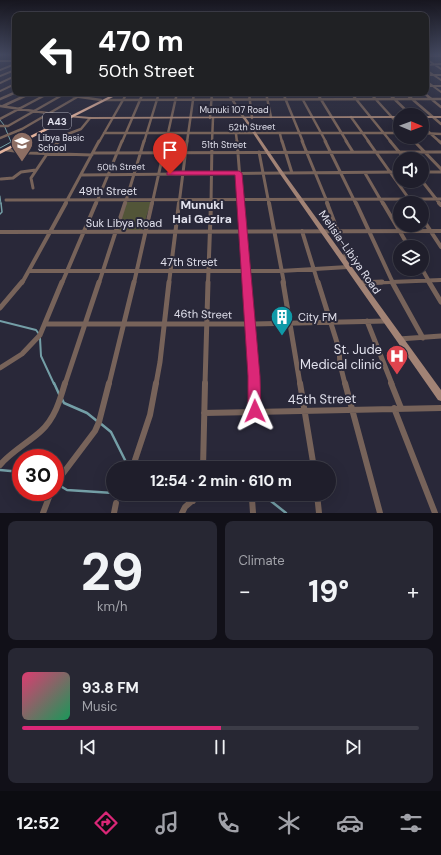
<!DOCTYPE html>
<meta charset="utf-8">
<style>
:root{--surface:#1f1e2b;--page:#272733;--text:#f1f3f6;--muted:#a1a2a9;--line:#3c3c47;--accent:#db2777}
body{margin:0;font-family:"DM Sans",sans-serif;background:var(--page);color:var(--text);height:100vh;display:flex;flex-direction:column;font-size:15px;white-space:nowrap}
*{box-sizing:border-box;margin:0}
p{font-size:13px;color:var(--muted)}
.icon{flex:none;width:22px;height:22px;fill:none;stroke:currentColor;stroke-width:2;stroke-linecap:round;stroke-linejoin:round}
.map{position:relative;height:513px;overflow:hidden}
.side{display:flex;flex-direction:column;gap:8px;padding:8px;background:#111018;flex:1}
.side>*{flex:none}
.guide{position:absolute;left:12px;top:12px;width:417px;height:84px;border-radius:8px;box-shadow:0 4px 16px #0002,0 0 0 1px var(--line);background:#202124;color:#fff;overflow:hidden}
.needle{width:26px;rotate:91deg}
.fabs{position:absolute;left:393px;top:108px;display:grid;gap:8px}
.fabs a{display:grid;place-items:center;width:36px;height:36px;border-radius:50%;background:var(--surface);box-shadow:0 4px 16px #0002,0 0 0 1px var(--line);font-size:20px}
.speed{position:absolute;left:12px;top:449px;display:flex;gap:8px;font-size:20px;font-weight:700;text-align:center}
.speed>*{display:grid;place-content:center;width:52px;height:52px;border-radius:50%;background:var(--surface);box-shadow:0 4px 16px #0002,0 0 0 1px var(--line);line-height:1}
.speed .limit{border:6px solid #d22;background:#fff;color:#111}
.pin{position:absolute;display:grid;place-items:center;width:34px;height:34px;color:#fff;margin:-41px -17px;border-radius:50% 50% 50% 0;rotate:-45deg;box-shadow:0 0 4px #0007}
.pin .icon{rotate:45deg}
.me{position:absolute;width:44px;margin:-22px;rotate:359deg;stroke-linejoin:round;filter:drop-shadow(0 0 3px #0008)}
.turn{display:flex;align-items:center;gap:14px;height:84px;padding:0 20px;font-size:18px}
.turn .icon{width:52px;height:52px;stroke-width:2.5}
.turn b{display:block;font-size:28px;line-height:34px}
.big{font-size:30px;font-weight:700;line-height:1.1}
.side .card{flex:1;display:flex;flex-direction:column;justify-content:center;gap:6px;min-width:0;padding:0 14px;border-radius:8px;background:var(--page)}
.side .dial{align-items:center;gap:0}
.dial b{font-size:52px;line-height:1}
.song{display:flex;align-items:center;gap:12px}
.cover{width:48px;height:48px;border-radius:6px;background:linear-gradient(135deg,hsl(340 70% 55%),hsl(150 70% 35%))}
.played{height:4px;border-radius:2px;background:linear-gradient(90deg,var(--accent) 50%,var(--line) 50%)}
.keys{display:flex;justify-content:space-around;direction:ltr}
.heat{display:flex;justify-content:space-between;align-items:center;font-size:22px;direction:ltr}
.side .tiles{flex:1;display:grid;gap:8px;grid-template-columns:1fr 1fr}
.card:last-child{grid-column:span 2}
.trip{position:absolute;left:106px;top:461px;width:230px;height:40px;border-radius:20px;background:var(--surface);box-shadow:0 4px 16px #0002,0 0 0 1px var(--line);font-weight:700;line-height:40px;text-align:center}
.menu{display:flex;height:64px;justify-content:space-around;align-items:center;background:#0c0c11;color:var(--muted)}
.menu .icon{width:28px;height:28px}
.menu .on{color:var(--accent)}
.menu b{font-size:18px;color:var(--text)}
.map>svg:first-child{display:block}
</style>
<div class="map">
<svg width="441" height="513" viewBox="0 0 441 513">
<rect width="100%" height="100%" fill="#292839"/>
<path fill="#525538" d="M127,202H151L142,231L117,230Z"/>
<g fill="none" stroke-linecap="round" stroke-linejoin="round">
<path stroke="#749fa7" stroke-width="1" d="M0,120L4,125L11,142L0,148
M0,196L1,204"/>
<path stroke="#749fa7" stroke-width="1.5" d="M0,214L2,212L1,203"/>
<path stroke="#749fa7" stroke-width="2" d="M0,321L36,330L39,334
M40,338L41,356L54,384"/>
<path stroke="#749fa7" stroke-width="2.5" d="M54,383L59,394
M62,399L64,403L87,413L97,421
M100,423L111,432L129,468
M0,470L21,472
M57,484L67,490L113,493
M124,494L144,495L173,500L178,497
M262,494L286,513"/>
<path stroke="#77635a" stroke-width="2" d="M426,56H441
M426,59L441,69
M0,61H15
M426,65L441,64
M0,70L15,64
M426,70L441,80
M426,75H441
M0,76L15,70
M426,81L441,92
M0,83L15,76
M426,86H441
M0,91L15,84
M52,93L56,94
M12,94L15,92"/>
<path stroke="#77635a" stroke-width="2.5" d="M52,93L101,100
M228,93L244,118
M249,93L252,118
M266,93L271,117
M283,93L303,142
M317,93L347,142
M351,93L391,142
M370,93L400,126
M388,93L411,115
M405,93L441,124
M424,93L441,107
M0,99L14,93
M105,100L441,99
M303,100L326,142
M0,106L67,116
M3,106L31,93
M351,117L369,142
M210,118L212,93
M0,119L49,93
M0,126H8L64,94
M422,126L440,142
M104,133H400
M422,133L441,134
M236,134L237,142
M280,134L282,142
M410,137L415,142
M0,138L22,129L84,93
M59,142L65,135L81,129L90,118
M99,142L127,93
M122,142L143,93
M144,142L159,93
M166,142L177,93
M187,142L194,93
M212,142L213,118"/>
<path stroke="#77635a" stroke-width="3" d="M237,141L242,204
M282,141L292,173
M302,141L328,204
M325,141L356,204
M346,141L353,152
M368,141L412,203
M390,141L405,159
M414,141L441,169
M439,141L441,143
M7,150L29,153L92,155
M259,152L269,204
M93,153L441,152
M422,172H441
M365,173L383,204
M81,175L400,172
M1,179L13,178L21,172L36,170
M422,181L440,204
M33,188L31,178L47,154L59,141
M6,200L441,199
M65,204L99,141
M96,204L122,141
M125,204L144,141
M152,204L166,141
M179,204L187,141
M211,204L212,141"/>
<path stroke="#77635a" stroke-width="4" d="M241,203L248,283
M269,203L284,283
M327,203L346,253L344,259
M356,203L393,283
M383,203L409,247
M439,203L441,205
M422,218L441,247
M302,231L318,283
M0,232L441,231
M422,269L430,283
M29,271H281L348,267
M22,283L66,203
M62,283L96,203
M99,283L125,203
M134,283L152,203
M169,283L179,203
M208,283L211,203
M366,283L441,280"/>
<path stroke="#77635a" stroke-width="5" d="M248,282L254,384
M283,282L300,384
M318,282L339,349L340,364L345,384
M392,282L423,338
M429,282L441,302
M360,283L382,282
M0,308L22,282
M367,321L392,384
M45,324H250L386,321
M399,339L441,336
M0,368L22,354L40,335L62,282
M65,384L99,282
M109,384L134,282
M156,384L160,362L169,282
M205,384L208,282"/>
<path stroke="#77635a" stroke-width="6" d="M254,383L255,411
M300,383L314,468
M345,383L380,513
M391,383L401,408
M394,408L435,513
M204,413L441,408
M0,465C12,451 28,443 41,431C55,418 60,400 65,383
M137,468L135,460L150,415L156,383
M203,468L205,383
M55,484L95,431L99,422L109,383
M177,494L193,501
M317,494L319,513
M252,499L253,513
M43,513L51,492
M114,513L116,503
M182,513L185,507L200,494"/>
<path fill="#a28375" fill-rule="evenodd" d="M66,115L90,117L400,116V118H246L283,172L441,390V401L438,400L280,174L243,118L90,119L67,117L65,116Z
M422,116H441V118H422Z"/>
<path fill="#e2b29c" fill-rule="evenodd" d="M116,93H121L0,154V151Z"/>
</g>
<linearGradient id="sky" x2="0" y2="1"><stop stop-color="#17161f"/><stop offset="0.43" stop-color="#43485f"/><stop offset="1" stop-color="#43485f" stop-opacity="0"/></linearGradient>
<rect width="441" height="127" fill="url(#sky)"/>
<path fill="#db2777" stroke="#8e194d" d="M170,171H239L242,173L260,376L261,411L259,415L255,417L250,415L248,411V376L235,175H167V172Z"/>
<defs>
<g id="school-pin" transform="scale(1.15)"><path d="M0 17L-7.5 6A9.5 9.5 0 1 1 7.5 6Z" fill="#8d6e63" stroke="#292839"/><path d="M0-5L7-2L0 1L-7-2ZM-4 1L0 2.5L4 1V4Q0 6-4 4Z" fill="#fff"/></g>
<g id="building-pin" transform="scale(1.15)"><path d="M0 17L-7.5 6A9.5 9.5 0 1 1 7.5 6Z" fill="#0f9aa8" stroke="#292839"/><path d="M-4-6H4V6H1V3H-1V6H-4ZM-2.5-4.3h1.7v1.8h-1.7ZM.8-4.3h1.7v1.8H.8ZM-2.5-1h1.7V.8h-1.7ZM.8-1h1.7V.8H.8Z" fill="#fff"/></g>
<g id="hospital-pin" transform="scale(1.15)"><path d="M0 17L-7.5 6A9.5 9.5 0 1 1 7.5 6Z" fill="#e0444e" stroke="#292839"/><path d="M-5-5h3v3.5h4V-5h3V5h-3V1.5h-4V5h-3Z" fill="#fff"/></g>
</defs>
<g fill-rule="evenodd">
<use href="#school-pin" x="22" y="143"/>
<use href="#building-pin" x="282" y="317"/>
<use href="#hospital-pin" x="397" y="356"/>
</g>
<g text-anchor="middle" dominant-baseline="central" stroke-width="4" stroke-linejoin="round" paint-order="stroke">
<g font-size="9" fill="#e1e1ed" stroke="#292839">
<text x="234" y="110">Munuki 107 Road</text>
<text transform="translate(252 127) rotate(-1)">52th Street</text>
<text x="224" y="145">51th Street</text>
<text transform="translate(121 167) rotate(-1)">50th Street</text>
</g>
<g font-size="9" fill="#e1e1ed" stroke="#292839" text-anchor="start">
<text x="38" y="138">Libya Basic<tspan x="38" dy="10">School</tspan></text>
</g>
<rect fill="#292839" stroke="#aaaab7" stroke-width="1" x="43" y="113" width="28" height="16" rx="3"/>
<g font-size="10" font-weight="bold" fill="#e1e1ed">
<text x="57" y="121">A43</text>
</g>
<g font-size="11" fill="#e1e1ed" stroke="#292839">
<text x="108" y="191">49th Street</text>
<text x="124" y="223">Suk Libya Road</text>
<text transform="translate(350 252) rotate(55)">Melisia-Libiya Road</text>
<text x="189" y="262">47th Street</text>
<text transform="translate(203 314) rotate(1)">46th Street</text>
</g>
<g font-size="11" fill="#e1e1ed" stroke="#292839" text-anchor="start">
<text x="298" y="317">City FM</text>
</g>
<g font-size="12" font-weight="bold" fill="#e1e1ed" stroke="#292839">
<text x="202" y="205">Munuki<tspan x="202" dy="14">Hai Gezira</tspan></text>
</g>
<g font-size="13" fill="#e1e1ed" stroke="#292839" text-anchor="end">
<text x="382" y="349">St. Jude<tspan x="382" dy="15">Medical clinic</tspan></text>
</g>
<g font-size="13" fill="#e1e1ed" stroke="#292839">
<text transform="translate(322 399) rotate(-1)">45th Street</text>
</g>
</g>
</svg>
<div class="fabs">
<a><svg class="needle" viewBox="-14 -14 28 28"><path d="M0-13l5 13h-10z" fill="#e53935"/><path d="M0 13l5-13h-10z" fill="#a1a2a9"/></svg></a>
<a><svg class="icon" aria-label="sound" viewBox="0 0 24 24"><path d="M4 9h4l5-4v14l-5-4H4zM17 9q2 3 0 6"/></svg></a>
<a><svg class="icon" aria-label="search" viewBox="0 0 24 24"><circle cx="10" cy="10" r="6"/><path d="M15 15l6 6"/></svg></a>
<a><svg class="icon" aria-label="layers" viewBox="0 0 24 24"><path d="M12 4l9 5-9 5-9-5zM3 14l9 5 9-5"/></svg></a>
</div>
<div class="speed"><div class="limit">30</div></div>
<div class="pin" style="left:170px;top:174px;background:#d93025"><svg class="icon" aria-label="arrive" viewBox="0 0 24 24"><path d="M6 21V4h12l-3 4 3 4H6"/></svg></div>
<svg class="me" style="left:255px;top:411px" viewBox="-20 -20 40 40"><path d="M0-17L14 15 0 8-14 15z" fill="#db2777" stroke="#fff" stroke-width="4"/></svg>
<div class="trip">12:54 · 2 min · 610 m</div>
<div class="guide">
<div class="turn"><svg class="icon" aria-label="left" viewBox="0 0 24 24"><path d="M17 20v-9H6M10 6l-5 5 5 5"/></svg><div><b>470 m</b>50th Street</div></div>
</div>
</div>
<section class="side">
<div class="tiles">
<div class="card dial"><b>29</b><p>km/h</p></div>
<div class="card"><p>Climate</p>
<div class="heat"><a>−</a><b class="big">19°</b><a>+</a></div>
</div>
<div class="card">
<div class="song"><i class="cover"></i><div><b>93.8 FM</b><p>Music</p></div></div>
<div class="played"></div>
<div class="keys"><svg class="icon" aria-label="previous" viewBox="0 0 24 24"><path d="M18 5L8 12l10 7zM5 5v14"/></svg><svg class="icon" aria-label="pause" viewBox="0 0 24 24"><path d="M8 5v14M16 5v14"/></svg><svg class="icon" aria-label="next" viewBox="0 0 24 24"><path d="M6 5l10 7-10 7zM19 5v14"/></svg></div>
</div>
</div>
</section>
<nav class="menu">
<b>12:52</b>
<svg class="icon on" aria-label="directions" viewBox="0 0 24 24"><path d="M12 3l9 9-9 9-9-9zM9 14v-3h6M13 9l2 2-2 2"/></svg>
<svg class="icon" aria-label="music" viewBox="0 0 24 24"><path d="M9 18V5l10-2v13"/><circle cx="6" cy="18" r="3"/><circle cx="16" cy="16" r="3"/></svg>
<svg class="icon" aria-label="phone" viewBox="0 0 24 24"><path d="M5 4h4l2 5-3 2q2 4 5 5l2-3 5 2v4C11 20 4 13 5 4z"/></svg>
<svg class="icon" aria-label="climate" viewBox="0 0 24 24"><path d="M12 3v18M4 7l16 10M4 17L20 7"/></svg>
<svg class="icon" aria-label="car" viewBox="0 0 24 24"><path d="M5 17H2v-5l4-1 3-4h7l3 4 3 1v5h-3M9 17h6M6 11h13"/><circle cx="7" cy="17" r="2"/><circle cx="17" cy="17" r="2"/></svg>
<svg class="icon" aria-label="filters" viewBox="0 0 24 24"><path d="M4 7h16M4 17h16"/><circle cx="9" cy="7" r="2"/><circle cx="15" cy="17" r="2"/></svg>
</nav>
